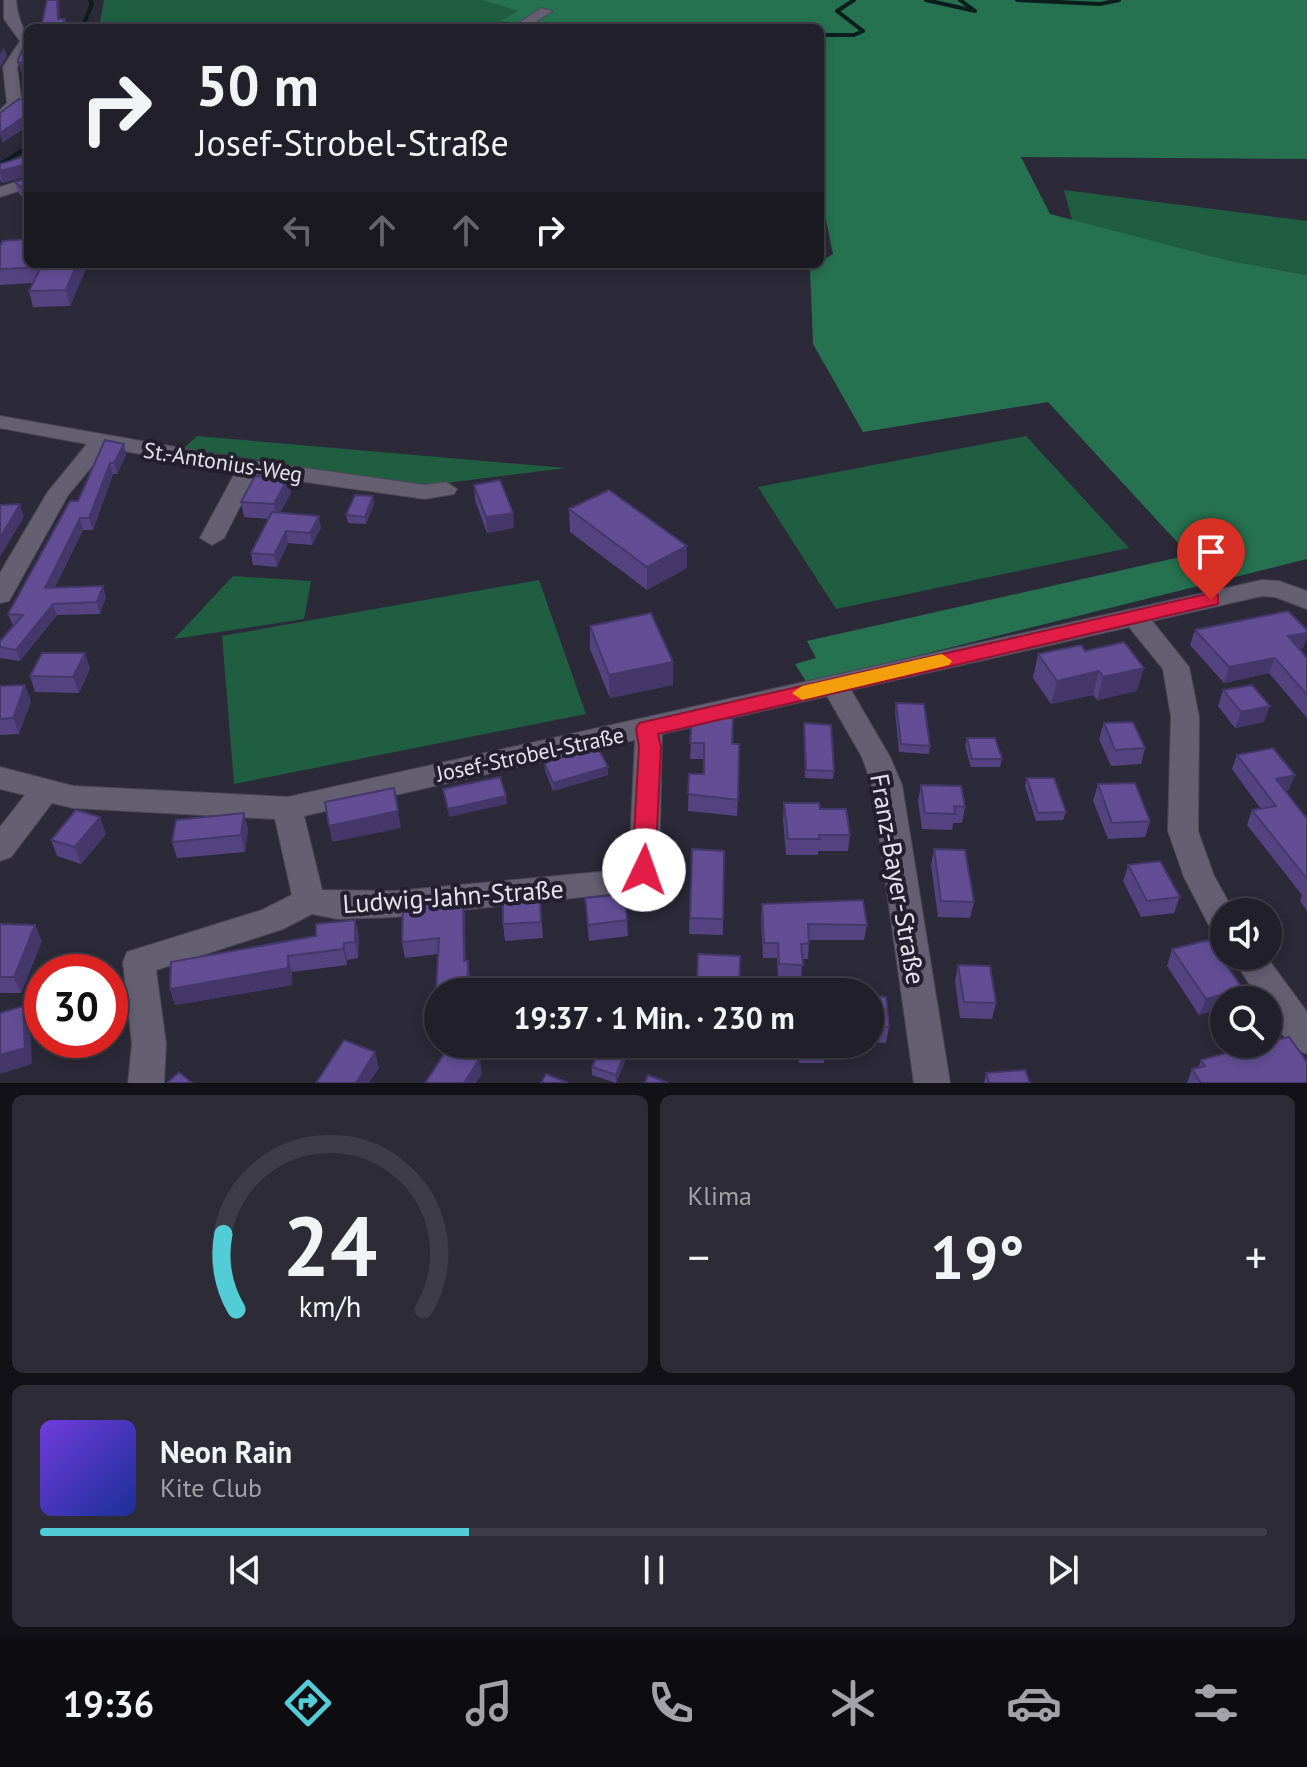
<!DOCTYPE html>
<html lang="de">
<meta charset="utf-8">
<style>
:root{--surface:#211f2a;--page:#2d2c36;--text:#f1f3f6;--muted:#a2a2a8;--line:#3e3d47;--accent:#52ccd6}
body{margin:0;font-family:"PT Sans",sans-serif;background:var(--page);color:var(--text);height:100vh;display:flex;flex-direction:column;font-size:30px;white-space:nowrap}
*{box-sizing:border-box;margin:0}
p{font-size:26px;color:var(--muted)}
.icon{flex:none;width:44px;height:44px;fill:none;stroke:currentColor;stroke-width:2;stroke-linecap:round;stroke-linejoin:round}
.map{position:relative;height:1083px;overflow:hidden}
.drawer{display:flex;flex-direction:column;gap:12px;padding:12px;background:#121117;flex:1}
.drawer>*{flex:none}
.guide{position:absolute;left:24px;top:24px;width:800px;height:244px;border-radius:12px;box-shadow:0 4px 12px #0003,0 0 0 2px var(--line);background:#211f2a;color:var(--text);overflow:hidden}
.fabs{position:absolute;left:1210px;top:898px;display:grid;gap:16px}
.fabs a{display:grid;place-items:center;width:72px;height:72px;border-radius:50%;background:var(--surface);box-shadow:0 4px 12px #0003,0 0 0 2px var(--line);font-size:40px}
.speed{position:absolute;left:24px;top:954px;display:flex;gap:16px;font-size:40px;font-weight:700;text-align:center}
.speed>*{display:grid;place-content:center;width:104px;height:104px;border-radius:50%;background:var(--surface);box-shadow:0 4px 12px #0003,0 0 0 2px var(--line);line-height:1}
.speed .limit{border:12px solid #d22;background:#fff;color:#111}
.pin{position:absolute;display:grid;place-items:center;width:68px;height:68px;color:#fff;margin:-82px -34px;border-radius:50% 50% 50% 0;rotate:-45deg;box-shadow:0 0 8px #0007}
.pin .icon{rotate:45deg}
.me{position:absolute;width:88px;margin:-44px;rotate:3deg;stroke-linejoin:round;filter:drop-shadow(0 0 6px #0008)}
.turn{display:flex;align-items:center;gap:28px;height:168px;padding:0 40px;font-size:36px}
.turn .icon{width:104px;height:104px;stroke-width:2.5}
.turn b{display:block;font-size:56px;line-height:68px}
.lanes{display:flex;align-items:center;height:76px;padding:0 40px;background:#0003;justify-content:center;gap:40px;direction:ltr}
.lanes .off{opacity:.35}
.big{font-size:60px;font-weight:600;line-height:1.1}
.drawer .tile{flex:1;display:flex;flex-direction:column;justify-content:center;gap:12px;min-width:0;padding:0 28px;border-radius:12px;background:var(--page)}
.drawer .dial{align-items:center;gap:0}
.dial svg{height:208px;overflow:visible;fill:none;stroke:var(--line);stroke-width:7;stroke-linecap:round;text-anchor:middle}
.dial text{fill:var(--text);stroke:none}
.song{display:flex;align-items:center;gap:24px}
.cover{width:96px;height:96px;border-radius:12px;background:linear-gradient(135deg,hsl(260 70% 55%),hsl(230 70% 35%))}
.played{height:8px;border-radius:4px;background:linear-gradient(90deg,var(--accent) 35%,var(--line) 35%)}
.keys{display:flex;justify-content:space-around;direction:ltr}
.heat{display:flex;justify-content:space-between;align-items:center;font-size:44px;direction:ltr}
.drawer .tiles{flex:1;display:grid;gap:12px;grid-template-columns:1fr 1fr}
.tile:last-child{grid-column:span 2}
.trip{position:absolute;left:424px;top:978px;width:460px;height:80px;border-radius:40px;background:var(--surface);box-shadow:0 4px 12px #0003,0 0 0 2px var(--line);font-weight:600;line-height:80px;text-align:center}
.tabs{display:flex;height:128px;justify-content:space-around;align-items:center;background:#0d0c11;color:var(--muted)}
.tabs .icon{width:56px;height:56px}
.tabs .active{color:var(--accent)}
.tabs b{font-size:36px;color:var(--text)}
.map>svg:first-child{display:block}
</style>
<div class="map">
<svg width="1307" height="1083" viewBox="0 0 1307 1083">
<rect width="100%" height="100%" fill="#2c2938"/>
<path fill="#205e42" d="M104,0H482L517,11L503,21L571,28H99Z
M1064,190L1307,221V275L1231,261L1072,220Z
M197,436L566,468L422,486L184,448Z
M1026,436L1129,548L836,609L758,487Z
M233,576L311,581L304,619L174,639Z
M539,580L586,714L234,784L222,636Z"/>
<path fill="#26714f" d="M482,0H1307V159L1021,157L1050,214L1231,261L1307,275V559L807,683L795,664L816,658L807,641L1189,555L1048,402L863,432L813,344L810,269L833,254L820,190V28H571L501,21L517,11Z"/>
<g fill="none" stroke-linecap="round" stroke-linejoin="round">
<path stroke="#0c1d1e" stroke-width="4" d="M926,0L975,11L960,0
M1017,0L1100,4L1119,0
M82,28L92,4L90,0
M820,35H854L863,31L837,11L854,0
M0,164L28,147"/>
<g stroke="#4b4754" stroke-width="2">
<path id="minor" d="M4,0H16C18,32 38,35 17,67L22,104L0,124V110L7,103L3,67L20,41L4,19Z
M541,8L552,11L527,28H511Z
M28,178V188L0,197V187Z
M0,416L249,460L425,485L446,482L457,489L454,494L425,499L256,475L224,538L212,545L200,538L236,471L107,448L68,495L9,601L0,603V573L47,493L87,444L0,428Z
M1262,580L1279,581L1307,591V609L1275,597L1262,596L1152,621L1189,667L1199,717L1198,831L1214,876L1234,912H1224V937L1213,933L1184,877L1168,831L1171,717L1163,669L1129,627L851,690L890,757L902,785L950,1083H914L872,785L862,757L827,696L662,734L659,870L655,879L638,891L395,917L338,919L312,914L283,929L156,970L166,1044L164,1083H128L132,1044L123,962L127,952L262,910L292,895L275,819L73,808L52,803L11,857L0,861V827L25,795L0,789V767L73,786L288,797ZM635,740L629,864L620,870L395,891L322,890L304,816Z
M1231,956H1266L1307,1012V1054C1288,1047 1268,1020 1268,1000H1260Z"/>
</g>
<use href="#minor" fill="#645f71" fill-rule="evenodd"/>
</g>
<path fill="#554381" d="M28,155V201L19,194L15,182L27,178V176L3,183L0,180V164Z
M0,246L88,264L70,306L33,307L29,291L33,283L0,285Z
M105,440L126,455L117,474H113L93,530H83L55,587L106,597L100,614L57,615L20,661L0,658V641L13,626L8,614L78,501Z
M288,478L291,493L280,513L321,528L312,545L288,543L277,567L253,565L251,553L269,519L244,517L241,502Z
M474,485L514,528L487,533L475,500Z
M373,496L374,504L366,524L348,523L346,515Z
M569,509L687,546V568L647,590L570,532Z
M590,626L673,685L610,698L590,649Z
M1195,630H1307V637L1303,648L1299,649L1307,658V718L1269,673L1224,683L1190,645Z
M1085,651L1137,691L1097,700L1093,695L1051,704L1033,678L1038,654Z
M85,653L90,669L79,693L35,692L30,676Z
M0,686L31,701L19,734L0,735Z
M1223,690L1264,722L1235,728L1218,706Z
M896,703L930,746L929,754L899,752L895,711Z
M692,717L732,744L738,800L737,816L688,811L689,774H704V759H690Z
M804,723L834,771L833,779L805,778Z
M1104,723L1145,748L1141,764L1111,766L1099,739Z
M967,738L1002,759L1000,767H971L965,746Z
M1237,755L1289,790L1285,791L1307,819V911L1300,901L1302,895L1247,825L1252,810L1261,809L1232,769Z
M544,762L608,767V775L553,791L545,770Z
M1027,778L1066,812L1063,820L1036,821L1025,786Z
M1098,784L1150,821L1145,837L1108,839L1093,801Z
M921,785L965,807L962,823H953L952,830L922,829L918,801Z
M784,803L820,809L850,835L848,851H818V855H786L783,819Z
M248,829L245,852L177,858L172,842Z
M106,834L81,864L57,856L51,840Z
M692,849L723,919V935L689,934Z
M934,849L974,902L970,918L938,917L931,865Z
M1128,865L1180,897L1174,913L1141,917L1123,881Z
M540,897L543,938L505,941L503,924Z
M585,898L627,920L628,936L589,941Z
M463,901L465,917V961H468L470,977V992H438V1008L436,993L438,954L405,958L402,942Z
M762,904L867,925L864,940H809L808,959H802L801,980L778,979L777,958H763L761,919Z
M355,920L359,936L358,958L347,960V965L292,972V985L175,1005L170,989L316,936Z
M0,924L42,941L21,993H0Z
M1172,949L1243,989L1238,1000H1224L1199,1015L1167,966Z
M958,965L996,1003L992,1019L960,1018L955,981Z
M870,996L889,1027L886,1043L870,1042Z
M797,1044H824V1063H799Z
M628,1054L616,1083L592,1075V1067Z
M1201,1060L1307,1083H1187L1192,1069L1198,1068Z
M986,1073L1030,1083H984Z"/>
<path fill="#453769" d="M57,0H59L60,28L58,19Z
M65,19L67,28H61Z
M4,47L7,56L0,68V54Z
M28,62V71L21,72L18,63Z
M28,114V126L2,143L0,133Z
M27,164L28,176L3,183L0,171Z
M77,264H88L70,306L66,290Z
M124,444L126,455L117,474L114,463Z
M110,463L113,474L93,530L89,518Z
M288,478L291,493L277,519L274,504Z
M373,496L374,504L366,524L365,517Z
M20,504L24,517L0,557V538Z
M513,513L514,528L487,533L486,517Z
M319,516L321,528L312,545L310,533Z
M80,518L83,530L49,599L45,588Z
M286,531L288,543L277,567L274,555Z
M687,546V568L647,590V567Z
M103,586L106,597L100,614L97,602Z
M53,604L57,615L20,661L16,650Z
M1307,633V637L1303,648L1282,652L1288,636Z
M85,653L90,669L79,693L73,677Z
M1275,658L1269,673L1224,683L1229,667Z
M673,662V685L610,698L609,675Z
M1144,668L1137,691L1097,700L1103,677Z
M1099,671L1093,695L1051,704L1057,681Z
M25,685L31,701L19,734L13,718Z
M1270,706L1264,722L1235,728L1241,712Z
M608,767V775L553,791V783Z
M1295,775L1289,790L1270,794L1276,779Z
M506,796L507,804L449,817L448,809Z
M398,811L401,828L332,842L329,826Z
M244,813L248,829L245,852L241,835Z
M100,817L106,834L81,864L75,847Z
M463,901L465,917L466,977L464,961Z
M355,920L359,936L358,958L355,942Z
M35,925L42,941L21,993L14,977Z
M344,943L347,960V965L343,949Z
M288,956L292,972V985L175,1005L170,989Z
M468,961L470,977V992L467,991Z
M1243,989L1238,1000H1224V1008L1199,1015L1206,999Z
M23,1006L30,1022L32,1064L0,1074V1055Z
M628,1046V1054L616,1083V1075Z
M375,1052L379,1068L369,1083H356Z
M480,1058L482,1074L476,1083H464Z"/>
<path fill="#634e96" stroke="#453769" stroke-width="2" d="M47,0H57L58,19H65L61,28H41Z
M24,46H28V62L18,63V59Z
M28,83V114L0,133V113L19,99H26Z
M28,155V192L15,182L27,178V164L0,171V164Z
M28,239V264H77L66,290L29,291L41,267L0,269V246L3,241Z
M105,440L124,444L114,463H110L89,518H80L45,588L103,586L97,602L53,604L16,650L0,647V641L23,615L8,614L70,501H78Z
M255,476L288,478L274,504L241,502Z
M500,480L513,513L486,517L474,485Z
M609,490L687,546L647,567L569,509Z
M355,495L373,496L365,517L346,515Z
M20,504L0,538V505Z
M272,512L319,516L310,533L286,531L274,555L251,553Z
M1288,611L1307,630V633L1288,636L1307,658V695L1275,658L1229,667L1195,630Z
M651,613L673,662L609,675L590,626Z
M1124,642L1144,668L1103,677L1099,671L1057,681L1038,654L1081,645L1085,651Z
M42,653H85L73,677L30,676Z
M25,685L13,718L0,719V686Z
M1252,685L1270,706L1241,712L1223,690Z
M896,703L924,704L930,746L901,744Z
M692,717L733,718L732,744H739L738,800L688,794L689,774H704V743H690Z
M1133,722L1145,748L1115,750L1104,723Z
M804,723L831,725L834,771L806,770Z
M967,738H995L1002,759H972Z
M598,748L608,767L553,783L544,762Z
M1273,748L1295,775L1276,779L1307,819V879L1252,810L1276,806L1237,755Z
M500,777L506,796L448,809L443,789Z
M1027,778H1054L1066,812L1038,813Z
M1135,783L1150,821L1112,823L1098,784Z
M921,785L961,786L965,807L954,806L955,814L925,813Z
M394,788L398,811L329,826L325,802Z
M784,803H819L820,809H846L850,835H819L820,839H788Z
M76,810L100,817L75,847L51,840Z
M244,813L241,835L172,842L176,820Z
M692,849L724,851L723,919L690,918Z
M934,849L965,850L974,902L941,901Z
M1160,861L1180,897L1147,901L1128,865Z
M624,894L627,920L588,925L585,898Z
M540,897L541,922L503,924V899Z
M863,900L867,925L808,924L809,943L801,944L803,965L779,964L778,943H764L762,904Z
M463,901L464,961H468L467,991L436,993L439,938L402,942L403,907Z
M355,920V942L344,943L343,949L288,956V968L170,989L171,962L316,936V924Z
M0,924L35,925L14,977H0Z
M1209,940L1243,989L1206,999L1172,949Z
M698,954L740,956L739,992L697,991Z
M958,965L990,966L996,1003L964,1002Z
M870,996L886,997L889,1027L870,1026Z
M23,1006L25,1048L0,1055V1013Z
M1289,1037L1307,1062V1083H1201L1192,1069L1205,1066L1201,1060L1260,1044H1268V1042Z
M344,1040L375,1052L356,1083H316Z
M602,1044H622L628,1046L616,1075L592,1067Z
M799,1044H824L825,1055H799Z
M450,1045L480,1058L464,1083H425Z
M1025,1070L1030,1083H989L986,1073Z
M179,1072L192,1083H167Z
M546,1074L568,1083H541Z
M648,1075L668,1083H645Z"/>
<path fill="#e11d48" stroke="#92132f" stroke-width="2" d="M1211,593L1218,595V604L658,734L661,747L655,870L652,876H635L632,870L639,747L636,729L639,723Z"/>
<path fill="#f59e0b" d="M942,654L952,661L949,665L802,700L792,693L802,686Z"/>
<g text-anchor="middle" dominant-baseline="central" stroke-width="8" stroke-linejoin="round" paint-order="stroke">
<g font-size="22" fill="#e3e1eb" stroke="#231f2e">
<text transform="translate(223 462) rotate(9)">St.-Antonius-Weg</text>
<text transform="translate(530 754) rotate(-12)">Josef-Strobel-Straße</text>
</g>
<g font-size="26" fill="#e3e1eb" stroke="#231f2e">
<text transform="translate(898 879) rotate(80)">Franz-Bayer-Straße</text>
<text transform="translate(453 896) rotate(-4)">Ludwig-Jahn-Straße</text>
</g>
</g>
</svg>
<div class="fabs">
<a><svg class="icon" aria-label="sound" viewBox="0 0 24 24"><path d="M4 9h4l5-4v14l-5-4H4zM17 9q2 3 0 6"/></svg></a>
<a><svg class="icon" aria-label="search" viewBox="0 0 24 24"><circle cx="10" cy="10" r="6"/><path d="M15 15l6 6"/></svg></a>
</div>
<div class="speed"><div class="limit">30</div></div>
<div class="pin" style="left:1211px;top:600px;background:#d93025"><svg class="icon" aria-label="arrive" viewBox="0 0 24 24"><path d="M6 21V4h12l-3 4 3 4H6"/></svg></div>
<svg class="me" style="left:644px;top:870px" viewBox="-20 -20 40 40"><circle r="19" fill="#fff"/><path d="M0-13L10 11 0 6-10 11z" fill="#e11d48"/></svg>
<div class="trip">19:37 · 1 Min. · 230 m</div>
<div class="guide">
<div class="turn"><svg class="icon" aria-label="right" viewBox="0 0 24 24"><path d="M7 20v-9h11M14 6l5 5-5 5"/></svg><div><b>50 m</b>Josef-Strobel-Straße</div></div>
<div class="lanes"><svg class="icon off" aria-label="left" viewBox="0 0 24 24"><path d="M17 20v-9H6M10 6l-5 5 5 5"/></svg><svg class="icon off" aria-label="ahead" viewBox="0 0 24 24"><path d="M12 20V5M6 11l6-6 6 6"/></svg><svg class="icon off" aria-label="ahead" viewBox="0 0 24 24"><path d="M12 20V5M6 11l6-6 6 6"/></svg><svg class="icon" aria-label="right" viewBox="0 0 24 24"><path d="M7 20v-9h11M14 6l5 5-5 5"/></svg></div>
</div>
</div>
<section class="drawer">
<div class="tiles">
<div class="tile dial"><svg viewBox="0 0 100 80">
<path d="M14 69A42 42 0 1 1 86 69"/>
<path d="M14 69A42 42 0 0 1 9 40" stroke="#52ccd6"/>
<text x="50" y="56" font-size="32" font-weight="700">24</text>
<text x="50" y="72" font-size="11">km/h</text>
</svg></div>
<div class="tile"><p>Klima</p>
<div class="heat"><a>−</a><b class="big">19°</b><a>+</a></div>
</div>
<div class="tile">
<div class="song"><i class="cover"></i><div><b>Neon Rain</b><p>Kite Club</p></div></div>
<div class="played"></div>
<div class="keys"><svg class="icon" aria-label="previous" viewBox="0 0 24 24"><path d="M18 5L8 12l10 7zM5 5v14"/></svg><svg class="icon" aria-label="pause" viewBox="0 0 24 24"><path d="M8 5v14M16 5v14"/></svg><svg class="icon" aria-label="next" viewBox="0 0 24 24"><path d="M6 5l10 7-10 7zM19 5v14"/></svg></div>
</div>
</div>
</section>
<nav class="tabs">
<b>19:36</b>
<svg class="icon active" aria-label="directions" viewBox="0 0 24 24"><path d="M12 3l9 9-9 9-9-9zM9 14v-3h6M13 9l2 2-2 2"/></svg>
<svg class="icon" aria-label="music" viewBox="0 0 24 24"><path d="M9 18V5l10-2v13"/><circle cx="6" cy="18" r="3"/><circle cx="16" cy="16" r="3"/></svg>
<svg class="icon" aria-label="phone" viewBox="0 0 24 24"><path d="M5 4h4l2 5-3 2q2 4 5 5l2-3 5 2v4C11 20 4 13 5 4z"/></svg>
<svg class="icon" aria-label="climate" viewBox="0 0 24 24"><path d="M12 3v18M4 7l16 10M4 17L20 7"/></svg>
<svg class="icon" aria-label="car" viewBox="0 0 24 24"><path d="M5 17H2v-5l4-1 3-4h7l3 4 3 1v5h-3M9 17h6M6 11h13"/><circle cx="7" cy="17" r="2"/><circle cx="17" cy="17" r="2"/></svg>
<svg class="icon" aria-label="filters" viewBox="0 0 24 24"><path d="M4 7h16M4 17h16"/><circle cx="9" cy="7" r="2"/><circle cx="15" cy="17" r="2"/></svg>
</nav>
